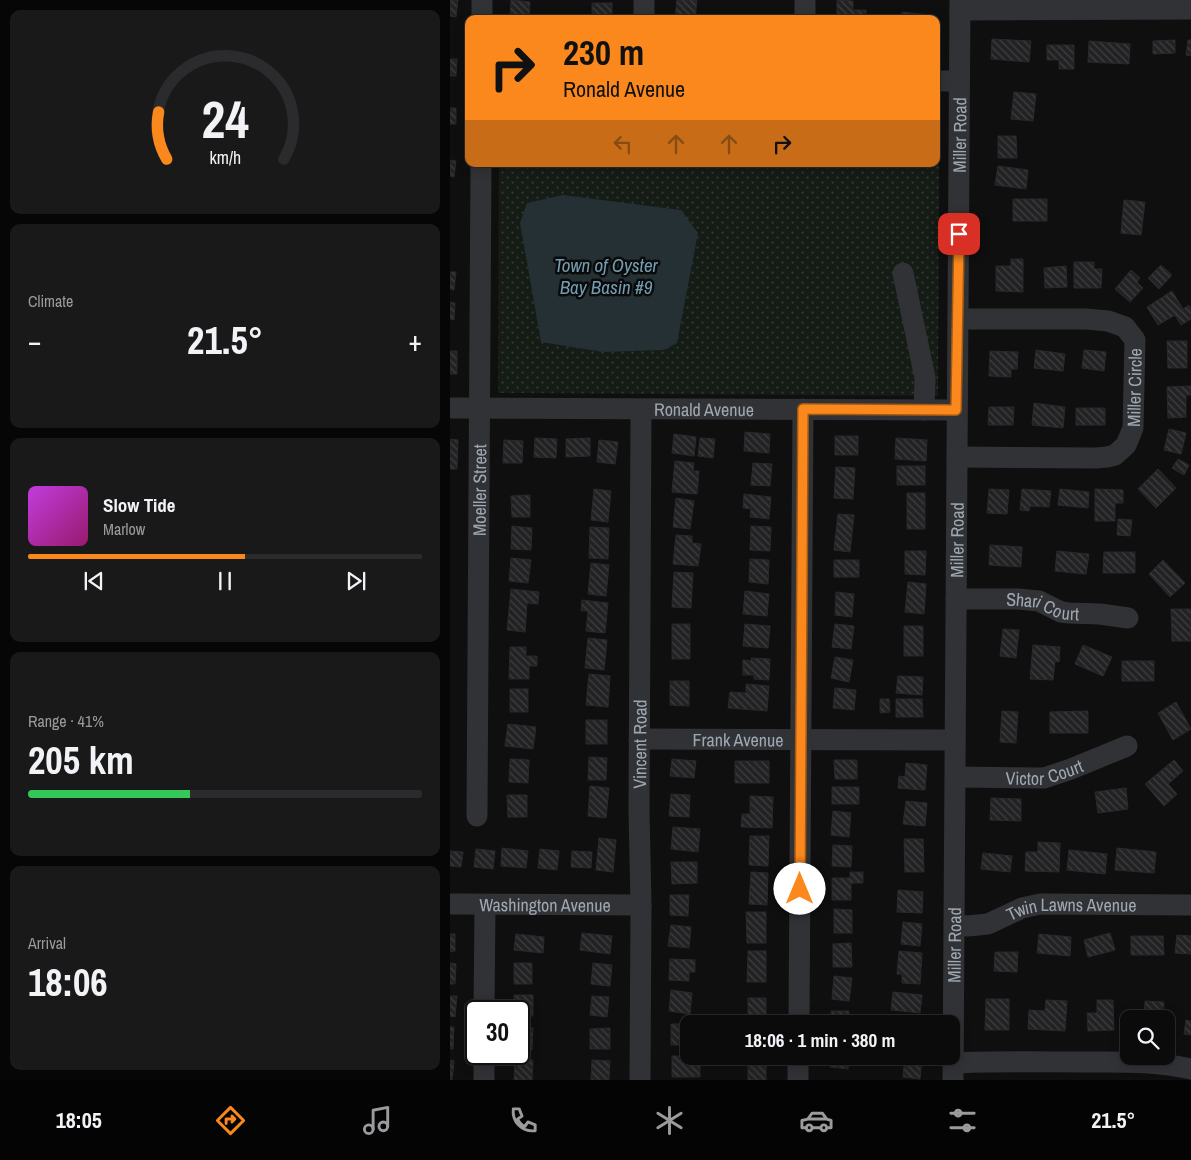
<!DOCTYPE html>
<meta charset="utf-8">
<style>
:root{--surface:#0b0b0c;--page:#19191a;--text:#f1f3f6;--muted:#9a9b9d;--line:#2b2b2d;--accent:#fa881d}
body{margin:0;font-family:"Archivo Narrow",sans-serif;background:var(--page);color:var(--text);height:100vh;display:flex;flex-direction:column;font-size:19px;white-space:nowrap}
*{box-sizing:border-box;margin:0}
p{font-size:16px;color:var(--muted)}
.icon{flex:none;width:28px;height:28px;fill:none;stroke:currentColor;stroke-width:2;stroke-linecap:round;stroke-linejoin:round}
.map{position:relative;flex:1;overflow:hidden}
.sheet{display:flex;flex-direction:column;gap:10px;padding:10px;background:#060607;width:450px}
.sheet>*{flex:none}
.banner{position:absolute;left:15px;top:15px;width:475px;height:152px;border-radius:10px;box-shadow:0 2px 12px #0003,0 0 0 1px var(--line);background:#fa881d;color:#111;overflow:hidden}
.buttons{position:absolute;left:670px;top:1010px;display:grid;gap:10px}
.buttons a{display:grid;place-items:center;width:55px;height:55px;border-radius:10px;background:var(--surface);box-shadow:0 2px 12px #0003,0 0 0 1px var(--line);font-size:25px}
.speed{position:absolute;left:15px;top:1000px;display:flex;gap:10px;font-size:25px;font-weight:700;text-align:center}
.speed>*{display:grid;place-content:center;width:65px;height:65px;border-radius:50%;background:var(--surface);box-shadow:0 2px 12px #0003,0 0 0 1px var(--line);line-height:1}
.speed .limit{border:2px solid #111;border-radius:8px;background:#fff;color:#111}
.pin{position:absolute;display:grid;place-items:center;width:42px;height:42px;color:#fff;margin:-21px;border-radius:10px;box-shadow:0 2px 8px #0006}
.me{position:absolute;width:55px;margin:-28px;rotate:0deg;stroke-linejoin:round;filter:drop-shadow(0 0 4px #0008)}
.turn{display:flex;align-items:center;gap:18px;height:105px;padding:0 15px;font-size:22px}
.turn .icon{width:65px;height:65px;stroke-width:2.5}
.turn b{display:block;font-size:35px;line-height:42px}
.lanes{display:flex;align-items:center;height:48px;padding:0 15px;background:#0003;justify-content:center;gap:25px;direction:ltr}
.lanes .off{opacity:.35}
.big{font-size:38px;font-weight:800;line-height:1.1}
.sheet .widget{flex:1;display:flex;flex-direction:column;justify-content:center;gap:8px;min-width:0;padding:0 18px;border-radius:10px;background:var(--page)}
.sheet .dial{align-items:center;gap:0}
.dial svg{height:130px;overflow:visible;fill:none;stroke:var(--line);stroke-width:7;stroke-linecap:round;text-anchor:middle}
.dial text{fill:var(--text);stroke:none}
.song{display:flex;align-items:center;gap:15px}
.cover{width:60px;height:60px;border-radius:8px;background:linear-gradient(135deg,hsl(290 70% 55%),hsl(320 70% 35%))}
.played{height:5px;border-radius:2px;background:linear-gradient(90deg,var(--accent) 55%,var(--line) 55%)}
.keys{display:flex;justify-content:space-around;direction:ltr}
.heat{display:flex;justify-content:space-between;align-items:center;font-size:28px;direction:ltr}
.charge{height:8px;border-radius:4px;background:linear-gradient(90deg,#34c759 41%,var(--line) 0)}
.trip{position:absolute;left:230px;top:1015px;width:280px;height:50px;border-radius:10px;background:var(--surface);box-shadow:0 2px 12px #0003,0 0 0 1px var(--line);font-weight:800;line-height:50px;text-align:center}
.tab-bar{display:flex;height:80px;justify-content:space-around;align-items:center;background:#040405;color:var(--muted)}
.tab-bar .icon{width:35px;height:35px}
.tab-bar .current{color:var(--accent)}
.tab-bar b{font-size:22px;color:var(--text)}
main{display:flex;flex:1;min-height:0}
.map>svg:first-child{display:block}
</style>
<main>
<section class="sheet">
<div class="widget dial"><svg viewBox="0 0 100 80">
<path d="M14 69A42 42 0 1 1 86 69"/>
<path d="M14 69A42 42 0 0 1 9 40" stroke="#fa881d"/>
<text x="50" y="56" font-size="32" font-weight="700">24</text>
<text x="50" y="72" font-size="11">km/h</text>
</svg></div>
<div class="widget"><p>Climate</p>
<div class="heat"><a>−</a><b class="big">21.5°</b><a>+</a></div>
</div>
<div class="widget">
<div class="song"><i class="cover"></i><div><b>Slow Tide</b><p>Marlow</p></div></div>
<div class="played"></div>
<div class="keys"><svg class="icon" aria-label="previous" viewBox="0 0 24 24"><path d="M18 5L8 12l10 7zM5 5v14"/></svg><svg class="icon" aria-label="pause" viewBox="0 0 24 24"><path d="M8 5v14M16 5v14"/></svg><svg class="icon" aria-label="next" viewBox="0 0 24 24"><path d="M6 5l10 7-10 7zM19 5v14"/></svg></div>
</div>
<div class="widget"><p>Range · 41%</p><b class="big">205 km</b><div class="charge"></div></div>
<div class="widget"><p>Arrival</p><b class="big">18:06</b></div>
</section>
<div class="map">
<svg width="741" height="1080" viewBox="0 0 741 1080">
<defs>
<pattern id="grass-dots" width="8" height="8" patternUnits="userSpaceOnUse" patternTransform="scale(1.25)"><rect width="8" height="8" fill="#151b15"/><path d="M2 2h.1M6 6h.1" fill="none" stroke="#343935" stroke-width="1.8" stroke-linecap="round"/></pattern>
<pattern id="building-back-hatch" width="6" height="6" patternUnits="userSpaceOnUse" patternTransform="scale(1.25)"><rect width="6" height="6" fill="#222224"/><path d="M-1 5l2 2M0 0l6 6M5-1l2 2" fill="none" stroke="#3f3f41"/></pattern>
</defs>
<rect width="100%" height="100%" fill="#0f0f10"/>
<path fill="url(#grass-dots)" d="M486,163H489L488,396L48,393L49,164Z"/>
<path fill="#253034" d="M113,195L231,210L248,233L227,343L214,350L153,352L91,342L70,223L77,203Z"/>
<path fill="url(#building-back-hatch)" stroke="#29292c" d="M0,0H8L6,17L0,16Z
M61,0L80,2L79,19H60Z
M227,0H247L245,19H225Z
M387,0L403,1V10H416V19H387Z
M142,3H162V19H142Z
M452,12L480,15V19H451Z
M87,16H108V19H87Z
M542,39L581,41L579,62L541,59Z
M725,40V53L703,54V41Z
M738,40H741V56L736,55Z
M639,41L680,44L679,64L638,62Z
M597,45H624V69H609V60H597Z
M0,59H7L6,76H0Z
M564,92L586,94L583,121L561,119Z
M0,108H6V124H0Z
M548,136H566L567,158H548Z
M0,160L6,161L4,177L0,176Z
M548,166L578,170L576,189L545,185Z
M563,199H597V221H563Z
M674,200L695,202L691,235L671,233Z
M561,259H573V292L546,291V266H561Z
M624,262H644V269H652L651,288H624Z
M711,265L722,275L709,289L698,278Z
M616,266L617,287L595,288L594,268Z
M681,270L690,278L687,282L693,288L680,302L665,289Z
M0,272H6L4,290L0,289Z
M722,291L733,309L739,305L741,309V319L731,325L725,315L708,325L697,307Z
M0,302L5,303L4,320L0,319Z
M717,341H737V368H718Z
M586,350L615,354L613,371L584,368Z
M634,350L656,352L654,371L632,368Z
M0,351H7V374H0Z
M540,351L568,352L567,369H561V377L539,376Z
M741,386V395H736V417L718,418L717,387Z
M584,403L615,407L613,428L582,425Z
M539,407H564L563,425H538Z
M626,408H655V425H626Z
M719,429L736,433L731,454L714,450Z
M295,432L320,434L319,453L294,451Z
M224,434L246,437L244,456L222,453Z
M385,436H408V455H385Z
M85,438L107,439L106,458L84,457Z
M140,438V456L116,457V439Z
M250,438L265,439L263,458L248,456Z
M446,438L477,440L476,461L445,459Z
M0,439L8,440L7,469H0Z
M54,440L73,441L72,463H53Z
M149,440L168,442L165,464L147,462Z
M728,459L739,465L734,475L722,468Z
M225,461L244,463L243,471H249L247,494L222,492Z
M303,463L322,464L320,486L301,485Z
M447,466H475V485H447Z
M386,467L405,468L403,499L384,498Z
M708,469L726,488L706,508L688,489Z
M144,489L161,491L158,522L141,520Z
M539,489L559,490L557,514L537,513Z
M572,489L601,491L599,507L580,506L579,511L570,510Z
M610,489L639,492L638,508L608,505Z
M645,489L673,490V503H665V521H645Z
M457,493H475V529H457Z
M294,494L321,497L319,519L300,517L301,509L293,508Z
M80,495V517H62L61,496Z
M226,498L244,501L240,529L223,527Z
M388,514L404,515L400,552L384,550Z
M668,519L682,520L680,536L667,535Z
M62,526L82,528L81,550L61,549Z
M301,526L321,527L320,551L300,550Z
M140,527L159,528L158,559L139,558Z
M226,535L242,536V543L251,544L248,566L223,564Z
M540,545L572,547L571,567L539,565Z
M455,551H476L475,575L455,574Z
M607,551L639,554L636,574L605,571Z
M654,552H685V573H653Z
M61,558L81,560L78,583L59,581Z
M300,559L319,560L318,584L299,582Z
M384,560H409V577H384Z
M713,560L735,583L720,597L699,574Z
M141,563L159,565L156,596L138,594Z
M224,572L243,573L241,608L222,607Z
M458,582L476,584L474,614L455,612Z
M61,589L89,592L88,604L77,603L75,632L57,630Z
M295,591L319,594L317,616L293,614Z
M386,592L404,594L402,617L385,615Z
M132,600L158,603L155,633L136,631L138,611H131Z
M721,609H741V641H722Z
M222,624H240V659H222Z
M295,624L320,626L318,648L293,646Z
M385,624L404,626L401,649L382,647Z
M454,626H473V656H454Z
M553,629L569,630L566,658L550,656Z
M138,638L157,640L154,670L135,668Z
M583,645L610,647L609,662L605,661L603,680L580,679Z
M633,645L662,657L653,676L625,664Z
M60,647H76V656H87V666H79V679H59Z
M385,657L403,660L399,682L381,678Z
M301,658L320,659L319,680L304,679V675H293V660L301,661Z
M672,661H704V681H672Z
M139,674L160,676L158,707L136,705Z
M448,676L473,677L472,695L446,693Z
M220,681H239V706L220,705Z
M296,684L319,686L317,711L278,708L280,692L296,693Z
M385,688L406,690L404,710L383,708Z
M60,689H78V712H60Z
M430,699H439L440,712L430,713Z
M446,699H472L473,717H446Z
M726,702L741,729L723,740L708,713Z
M552,711L568,712L566,743L550,742Z
M638,711V733H600V712Z
M136,720H157V744H136Z
M58,724L86,727L83,749L55,746Z
M139,757L157,758L156,780H138Z
M60,759L79,760L78,783L59,782Z
M222,759L246,761L244,778L220,776Z
M384,760H407V779H385Z
M724,760L733,771L718,784L727,794L714,806L695,784Z
M285,761H319V783H285Z
M456,763L477,765L475,790L448,788L449,776L455,777Z
M140,786L159,788L156,818L138,816Z
M382,787H409V804H382Z
M676,788L678,809L648,813L645,792Z
M221,794L240,795L239,817L219,816Z
M57,795H77V817H58Z
M300,796L323,797L322,828L291,827L292,814H300Z
M541,798L571,799V821L540,820Z
M456,801L477,803L475,826L453,824Z
M383,811L401,813L399,837L381,835Z
M223,827L250,829L248,852L221,849Z
M300,836H319L318,866L299,865Z
M149,838L166,840L163,872L146,870Z
M454,839H473L474,872H455Z
M588,842L610,843L609,872L575,871L576,852H588Z
M383,845L402,846L401,867L382,866Z
M52,848L78,851L76,868L51,866Z
M667,848L706,852L704,873L665,870Z
M26,849L45,851L43,869L24,867Z
M90,849L109,851L107,870L88,868Z
M619,850L657,854L655,874L617,870Z
M0,851L13,852L11,867L0,866Z
M122,851L142,852L141,868L121,867Z
M533,853L562,856L560,872L531,869Z
M221,862H247V883L222,884Z
M301,872L318,873L317,905L299,904Z
M400,872H413V883H401V900H382V878H400Z
M448,890L473,892L472,913L447,912Z
M220,895H239L238,916L220,915Z
M384,909L402,910V933H384Z
M296,912H316V943H297Z
M453,922L472,924L470,946L451,944Z
M221,925L241,927L239,948L218,946Z
M132,933L162,936L160,954L130,950Z
M660,933L665,950L638,957L634,940Z
M0,934H5V951L0,952Z
M66,934L94,937L93,953L64,950Z
M589,934L621,937L620,956L587,953Z
M727,935L741,936V954L725,953Z
M681,936H713L714,955H681Z
M401,943L402,967H383V944Z
M298,951H316V982H297Z
M449,951L472,953L470,984L452,983V974H447Z
M545,952H568L567,972L544,971Z
M220,959L245,960V972H239V981L219,980Z
M0,963L6,964L5,984H0Z
M64,963H82V984H64Z
M143,963L162,965L160,986L141,984Z
M384,976L402,978L399,1001L382,999Z
M221,990L242,993L240,1014L219,1011Z
M443,992L472,995L470,1013L441,1010Z
M64,995H83V1016H69V1011H64Z
M0,996H7L5,1017L0,1016Z
M142,996L159,997L157,1017L140,1015Z
M298,998H316V1021H298Z
M536,999H559V1030H535Z
M596,1000L617,1001L615,1031L578,1029L579,1010L595,1011Z
M647,1000H663L664,1030L638,1031L637,1013H647Z
M695,1001L714,1002L713,1019H679V1030H672L673,1015L694,1016Z
M381,1011H399V1024H381Z
M736,1020L741,1021V1035L734,1034Z
M221,1024H239V1045H221Z
M0,1027H4L3,1049H0Z
M69,1027L83,1028L82,1050L69,1049Z
M160,1028V1049H140V1029Z
M222,1056H250V1077H222Z
M298,1056H316V1080H298Z
M381,1056H399L398,1069L380,1067Z
M455,1056L472,1058L470,1079L453,1077Z
M65,1059L83,1060L82,1080H64Z
M0,1060L4,1061L2,1080H0Z
M142,1060L160,1061L159,1080H141Z"/>
<g fill="none" stroke-linecap="round" stroke-linejoin="round">
<g stroke="#303235" stroke-width="21">
<path d="M510,10L741,9"/>
<path d="M32,19V0"/>
<path d="M194,19V0"/>
<path d="M355,19V0"/>
<path d="M486,81H509"/>
<path d="M453,273L475,378L474,410"/>
<path id="s1" d="M0,408L506,410"/>
<path id="s2" d="M507,457L646,458L657,457L665,455L676,445L683,428L685,340L675,327L658,321L636,319H508"/>
<path id="s3" d="M506,599H568L589,601L611,612L619,613L650,614L678,618"/>
<path id="s4" d="M189,739L505,740"/>
<path id="s5" d="M506,777L594,778L621,769L677,746"/>
<path id="s6" d="M27,816L31,164"/>
<path id="s7" d="M0,904L191,905"/>
<path id="s8" d="M504,925L518,926L538,924L572,908L590,904L741,905"/>
<path d="M34,1011L35,905"/>
<path d="M349,1024L353,409"/>
<path d="M503,1063C548,1061 593,1062 638,1062C672,1062 707,1061 741,1069"/>
<path d="M34,1080V1054"/>
<path id="s9" d="M190,1080L191,905L189,810L191,409"/>
<path d="M348,1080V1056"/>
<path id="s10" d="M503,1080L510,0"/>
</g>
</g>
<g fill="none" stroke-linecap="round" stroke-linejoin="round">
<g stroke="#a25813" stroke-width="12">
<path id="route" d="M350,889L353,409L506,410L509,234"/>
</g>
<use href="#route" stroke="#fa881d" stroke-width="9"/>
</g>
<g text-anchor="middle" dominant-baseline="central" stroke-width="5" stroke-linejoin="round" paint-order="stroke">
<g font-size="18" fill="#9fa8b2" stroke="#0a0a0b">
<text stroke="none"><textPath href="#s10" startOffset="945">Miller Road</textPath></text>
<text stroke="none"><textPath href="#s2" startOffset="232">Miller Circle</textPath></text>
<text stroke="none"><textPath href="#s1" startOffset="254">Ronald Avenue</textPath></text>
<text stroke="none"><textPath href="#s6" startOffset="326">Moeller Street</textPath></text>
<text stroke="none"><textPath href="#s10" startOffset="540">Miller Road</textPath></text>
<text stroke="none"><textPath href="#s3" startOffset="88">Shari Court</textPath></text>
<text stroke="none"><textPath href="#s4" startOffset="99">Frank Avenue</textPath></text>
<text stroke="none"><textPath href="#s9" startOffset="336">Vincent Road</textPath></text>
<text stroke="none"><textPath href="#s5" startOffset="89">Victor Court</textPath></text>
<text stroke="none"><textPath href="#s7" startOffset="95">Washington Avenue</textPath></text>
<text stroke="none"><textPath href="#s8" startOffset="121">Twin Lawns Avenue</textPath></text>
<text stroke="none"><textPath href="#s10" startOffset="135">Miller Road</textPath></text>
</g>
<g font-size="19" font-style="italic" fill="#739eb0" stroke="#0a0a0b">
<text x="156" y="265">Town of Oyster<tspan x="156" dy="22">Bay Basin #9</tspan></text>
</g>
</g>
</svg>
<div class="buttons">
<a><svg class="icon" aria-label="search" viewBox="0 0 24 24"><circle cx="10" cy="10" r="6"/><path d="M15 15l6 6"/></svg></a>
</div>
<div class="speed"><div class="limit">30</div></div>
<div class="pin" style="left:509px;top:234px;background:#d93025"><svg class="icon" aria-label="arrive" viewBox="0 0 24 24"><path d="M6 21V4h12l-3 4 3 4H6"/></svg></div>
<svg class="me" style="left:350px;top:889px" viewBox="-20 -20 40 40"><circle r="19" fill="#fff"/><path d="M0-13L10 11 0 6-10 11z" fill="#fa881d"/></svg>
<div class="trip">18:06 · 1 min · 380 m</div>
<div class="banner">
<div class="turn"><svg class="icon" aria-label="right" viewBox="0 0 24 24"><path d="M7 20v-9h11M14 6l5 5-5 5"/></svg><div><b>230 m</b>Ronald Avenue</div></div>
<div class="lanes"><svg class="icon off" aria-label="left" viewBox="0 0 24 24"><path d="M17 20v-9H6M10 6l-5 5 5 5"/></svg><svg class="icon off" aria-label="ahead" viewBox="0 0 24 24"><path d="M12 20V5M6 11l6-6 6 6"/></svg><svg class="icon off" aria-label="ahead" viewBox="0 0 24 24"><path d="M12 20V5M6 11l6-6 6 6"/></svg><svg class="icon" aria-label="right" viewBox="0 0 24 24"><path d="M7 20v-9h11M14 6l5 5-5 5"/></svg></div>
</div>
</div>
</main>
<nav class="tab-bar">
<b>18:05</b>
<svg class="icon current" aria-label="directions" viewBox="0 0 24 24"><path d="M12 3l9 9-9 9-9-9zM9 14v-3h6M13 9l2 2-2 2"/></svg>
<svg class="icon" aria-label="music" viewBox="0 0 24 24"><path d="M9 18V5l10-2v13"/><circle cx="6" cy="18" r="3"/><circle cx="16" cy="16" r="3"/></svg>
<svg class="icon" aria-label="phone" viewBox="0 0 24 24"><path d="M5 4h4l2 5-3 2q2 4 5 5l2-3 5 2v4C11 20 4 13 5 4z"/></svg>
<svg class="icon" aria-label="climate" viewBox="0 0 24 24"><path d="M12 3v18M4 7l16 10M4 17L20 7"/></svg>
<svg class="icon" aria-label="car" viewBox="0 0 24 24"><path d="M5 17H2v-5l4-1 3-4h7l3 4 3 1v5h-3M9 17h6M6 11h13"/><circle cx="7" cy="17" r="2"/><circle cx="17" cy="17" r="2"/></svg>
<svg class="icon" aria-label="filters" viewBox="0 0 24 24"><path d="M4 7h16M4 17h16"/><circle cx="9" cy="7" r="2"/><circle cx="15" cy="17" r="2"/></svg>
<b>21.5°</b>
</nav>
